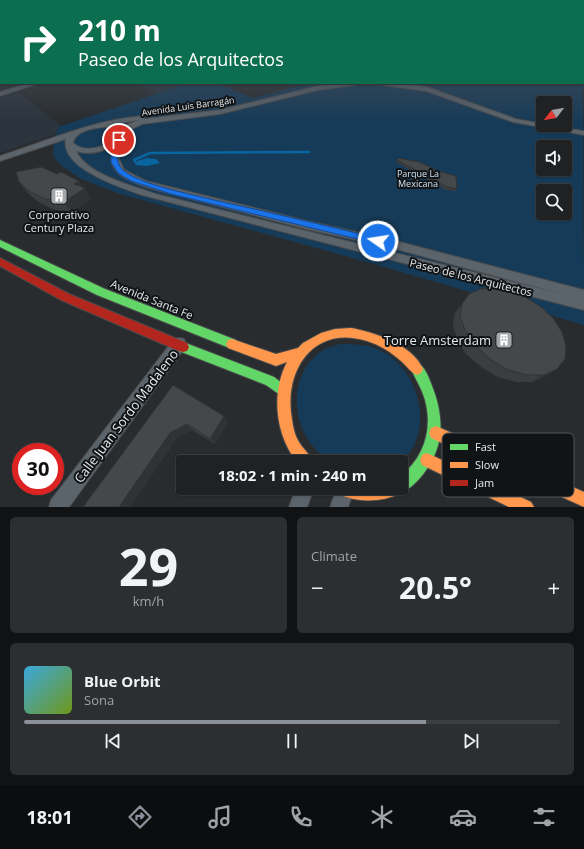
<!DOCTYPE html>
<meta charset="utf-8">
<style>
:root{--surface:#1f2122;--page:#2c2e2f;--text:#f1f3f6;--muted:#a1a3a5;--line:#3c3e40;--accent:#8c9099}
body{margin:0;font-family:"Open Sans",sans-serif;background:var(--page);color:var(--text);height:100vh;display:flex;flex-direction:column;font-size:15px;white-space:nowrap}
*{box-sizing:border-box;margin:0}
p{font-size:13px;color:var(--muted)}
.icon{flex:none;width:22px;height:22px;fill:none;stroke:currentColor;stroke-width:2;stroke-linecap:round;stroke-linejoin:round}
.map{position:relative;height:507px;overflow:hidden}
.sheet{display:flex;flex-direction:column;gap:10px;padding:10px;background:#111213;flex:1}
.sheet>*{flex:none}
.guide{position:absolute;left:0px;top:0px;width:584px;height:84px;box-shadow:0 1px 3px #0004,0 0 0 1px var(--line);background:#0b6e4f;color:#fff;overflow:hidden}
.needle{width:26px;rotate:239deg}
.buttons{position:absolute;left:536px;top:96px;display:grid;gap:8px}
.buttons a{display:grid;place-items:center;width:36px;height:36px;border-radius:4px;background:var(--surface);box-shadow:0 1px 3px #0004,0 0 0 1px var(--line);font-size:20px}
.speed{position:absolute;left:12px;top:443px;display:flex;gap:8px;font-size:20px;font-weight:700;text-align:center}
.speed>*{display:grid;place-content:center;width:52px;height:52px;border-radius:50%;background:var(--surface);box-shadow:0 1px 3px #0004,0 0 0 1px var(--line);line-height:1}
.speed .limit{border:6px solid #d22;background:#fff;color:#111}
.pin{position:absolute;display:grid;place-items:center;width:34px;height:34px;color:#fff;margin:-17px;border:2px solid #fff;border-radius:50%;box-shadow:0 1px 4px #0007}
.me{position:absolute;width:44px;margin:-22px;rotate:283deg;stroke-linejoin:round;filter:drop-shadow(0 0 3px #0008)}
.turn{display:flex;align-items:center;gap:14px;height:84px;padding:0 12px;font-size:18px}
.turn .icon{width:52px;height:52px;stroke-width:2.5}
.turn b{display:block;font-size:28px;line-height:34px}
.big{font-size:30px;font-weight:700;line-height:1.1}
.sheet .tile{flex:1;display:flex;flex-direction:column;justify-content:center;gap:6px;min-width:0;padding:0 14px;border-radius:6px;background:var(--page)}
.sheet .dial{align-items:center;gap:0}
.dial b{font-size:52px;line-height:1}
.song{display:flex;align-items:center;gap:12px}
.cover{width:48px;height:48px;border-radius:6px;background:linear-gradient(135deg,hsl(200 70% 55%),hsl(80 70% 35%))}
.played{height:4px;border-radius:2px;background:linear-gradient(90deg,var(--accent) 75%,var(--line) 75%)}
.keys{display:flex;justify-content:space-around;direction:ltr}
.heat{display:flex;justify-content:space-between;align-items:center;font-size:22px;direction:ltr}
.sheet .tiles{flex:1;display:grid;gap:10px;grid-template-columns:1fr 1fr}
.tile:last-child{grid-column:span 2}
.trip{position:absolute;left:176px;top:455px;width:232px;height:40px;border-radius:4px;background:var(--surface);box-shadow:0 1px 3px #0004,0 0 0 1px var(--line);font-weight:700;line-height:40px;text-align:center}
.dock{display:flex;height:64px;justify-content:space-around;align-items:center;background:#0c0d0e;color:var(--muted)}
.dock .icon{width:28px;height:28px}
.dock .current{color:var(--accent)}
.dock b{font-size:18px;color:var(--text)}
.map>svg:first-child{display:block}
</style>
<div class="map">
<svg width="584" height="507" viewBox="0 0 584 507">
<rect width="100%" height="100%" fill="#292c2e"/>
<path fill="#2b343c" d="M137,83H188L156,94Z
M19,93L61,126L58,127L56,134L0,153V98Z"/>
<path fill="#163b58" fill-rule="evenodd" d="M583,64L584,325L356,259L117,193L81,179L59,164L54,157L53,149L58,127L188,83H216L253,98L311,83H583ZM543,103H565V125H543ZM543,147H565V169H543ZM543,191H565V213H543Z
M340,344C353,344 365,344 377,349C419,366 437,431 401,462H329C323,456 316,451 311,444C290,416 291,371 323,350C328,347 335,346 340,344Z"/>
<path fill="#0965a0" d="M147,158L156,159L160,163L147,166L136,165L138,163L137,161Z"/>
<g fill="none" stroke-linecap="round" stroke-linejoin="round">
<path stroke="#0965a0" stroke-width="2.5" d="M137,164L134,160L150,153L309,152"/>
<g stroke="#484a4c" stroke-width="2">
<path id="street" d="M30,83H39L0,96V92Z
M342,83H358L355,85L318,90L220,114L142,124L132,129L122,139L119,159L124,170L146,181L307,221L392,240L584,290V310L142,195C122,188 59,168 66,139L0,161V156C47,141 93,120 142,116L144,117V119L220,110L318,86ZM139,120L126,125L124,128L114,124ZM106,127H110L119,132C112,146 86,155 73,143C76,130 94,128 106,127ZM113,146C104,173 128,181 149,188L307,229L392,248L562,294L156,194C134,186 87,175 76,151C88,155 102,152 113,146Z
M379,83H395L427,87L516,119L543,124V125L584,131V135L513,122L426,91L382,85Z
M179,338L184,339L186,344L184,349L69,507H49L51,500L174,339Z
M296,488H314L307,507H289Z
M337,488H353L354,490L348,507H330Z"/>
</g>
<g stroke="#484a4c" stroke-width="2">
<path id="fast" d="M0,240L105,289L236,340L238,344L236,348L232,349L97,295L0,247Z
M183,342L274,377L287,387L289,391L287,395L283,397L266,385L179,351L177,347L179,343Z
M417,363C425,366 429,378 432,386C444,416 445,446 424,473C418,481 410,489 401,493L396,491L394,488H401V476C424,457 433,430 425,400C422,389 416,380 411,369L413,365Z"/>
</g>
<g stroke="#484a4c" stroke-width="2">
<path id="slow" d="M351,328C374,332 413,345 423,369L421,373L417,375C410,372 407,366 401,361C391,352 380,345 367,341C314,324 283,370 292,419C293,427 295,436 299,442C303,449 310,454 313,462H297C275,435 271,392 287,362L276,366L228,348L226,344L228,340L232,339L276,354L298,348L303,343L321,333L335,329Z
M436,426L584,492V507L431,438L429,433L431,428Z
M427,453L531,502L534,507H509L422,465L420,460L422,455Z
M401,482L404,488L402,493C379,503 358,503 335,493L333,488H401Z"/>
</g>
<g stroke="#484a4c" stroke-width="2">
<path id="jam" d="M583,61H584V63H583Z
M0,258L69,294L187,343L189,347L187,351L183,352L179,351L61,300L0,266Z"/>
</g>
<use href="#street" fill="#5b636b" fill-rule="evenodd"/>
<use href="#fast" fill="#63d668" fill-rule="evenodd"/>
<use href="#slow" fill="#ff974d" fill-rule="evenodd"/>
<use href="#jam" fill="#b3261e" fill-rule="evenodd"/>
</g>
<path fill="#3b3e40" d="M398,158L457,189L456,191L446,190L396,162Z
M57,174L79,181L83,188H85L91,199L71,212L52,209L37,201L27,192L19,182Z
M469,294L557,369L545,377L532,382H516L498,377L481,367L466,354L457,339L453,325L455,313Z
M173,385L224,416L228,422L215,444L192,430L177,438L130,507H83Z"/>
<path fill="#303234" d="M79,181L84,189L85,188L91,199L71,212L64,202L74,184Z
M557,369L545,377L532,382L544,375Z
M224,416L228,422L215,444L210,439Z
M187,424L192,430L177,438L130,507H119L170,433Z"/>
<path fill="#45484a" stroke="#303234" d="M398,158L420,162L438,171L456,176L457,189L447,187L397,160Z
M41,167L57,174L61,172L79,181L74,184L85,188L64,202L45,199L29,191L19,182L16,172Z
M494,288L509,290L525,297L540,306L553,318L562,332L566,346L565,359L557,369L544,375H527L508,370L490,359L475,345L465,330L460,316L462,304L469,294L480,289Z
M173,385L224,416L210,439L187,424L170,433L119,507H83Z"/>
<linearGradient id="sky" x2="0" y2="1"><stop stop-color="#171819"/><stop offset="0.42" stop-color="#434b57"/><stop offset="1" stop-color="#434b57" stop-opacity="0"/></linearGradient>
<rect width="584" height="123" fill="url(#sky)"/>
<path fill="#1a73e8" stroke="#114b97" d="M119,138L122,140C118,151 114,163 124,171C142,185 191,194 214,200C269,212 323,225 378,238L382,241L378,244L171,194L131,181L118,173L111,162V152L115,140Z"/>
<defs>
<g id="building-square" transform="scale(0.9)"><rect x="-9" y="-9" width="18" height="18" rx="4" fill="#a4a7aa" stroke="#111416"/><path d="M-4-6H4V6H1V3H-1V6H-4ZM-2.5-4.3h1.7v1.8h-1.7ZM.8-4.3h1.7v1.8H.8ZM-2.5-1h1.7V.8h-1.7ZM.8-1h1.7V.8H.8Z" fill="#fff"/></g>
</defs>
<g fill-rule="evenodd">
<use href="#building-square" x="59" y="196"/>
<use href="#building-square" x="504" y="340"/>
</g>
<g text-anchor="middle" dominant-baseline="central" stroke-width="4" stroke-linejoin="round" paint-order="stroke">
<g font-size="9" fill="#e6e9ec" stroke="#111416">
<text transform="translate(188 106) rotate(-8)">Avenida Luis Barragán</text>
</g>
<g font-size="9" fill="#cfe3f4" stroke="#111416">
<text x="418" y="173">Parque La<tspan x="418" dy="10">Mexicana</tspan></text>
</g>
<g font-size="11" fill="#e6e9ec" stroke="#111416">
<text x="59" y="214">Corporativo<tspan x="59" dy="13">Century Plaza</tspan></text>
</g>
<g font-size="11" fill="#e6e9ec" stroke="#111416">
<text transform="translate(471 277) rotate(14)">Paseo de los Arquitectos</text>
<text transform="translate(152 299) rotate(22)">Avenida Santa Fe</text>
</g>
<g font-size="13" fill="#e6e9ec" stroke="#111416" text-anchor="end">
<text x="491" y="340">Torre Amsterdam</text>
</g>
<g font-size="13" fill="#e6e9ec" stroke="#111416">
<text transform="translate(126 416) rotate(-53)">Calle Juan Sordo Madaleno</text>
</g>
</g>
<rect x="442" y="433" width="132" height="64" rx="6" fill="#111416" stroke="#515456" stroke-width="1"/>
<rect x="450" y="444" width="18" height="6" fill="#63d668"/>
<rect x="450" y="462" width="18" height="6" fill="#ff974d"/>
<rect x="450" y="480" width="18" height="6" fill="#b3261e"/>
<g font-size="11" fill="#e6e9ec">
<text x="475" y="451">Fast</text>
<text x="475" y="469">Slow</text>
<text x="475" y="487">Jam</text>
</g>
</svg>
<div class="buttons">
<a><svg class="needle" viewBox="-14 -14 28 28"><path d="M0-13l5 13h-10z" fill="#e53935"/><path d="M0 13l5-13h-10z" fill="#a1a3a5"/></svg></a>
<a><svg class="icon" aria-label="sound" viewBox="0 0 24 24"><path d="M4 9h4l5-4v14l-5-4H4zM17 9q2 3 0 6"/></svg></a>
<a><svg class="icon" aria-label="search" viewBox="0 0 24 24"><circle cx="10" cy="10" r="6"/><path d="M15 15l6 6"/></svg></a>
</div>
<div class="speed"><div class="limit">30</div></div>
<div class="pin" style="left:119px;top:140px;background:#d93025"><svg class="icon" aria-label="arrive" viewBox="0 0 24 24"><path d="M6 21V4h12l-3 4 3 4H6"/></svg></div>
<svg class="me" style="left:378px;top:241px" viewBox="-20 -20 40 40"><circle r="17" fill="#1a73e8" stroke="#fff" stroke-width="3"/><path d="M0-11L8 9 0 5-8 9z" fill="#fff"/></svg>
<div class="trip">18:02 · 1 min · 240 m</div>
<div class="guide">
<div class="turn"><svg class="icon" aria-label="right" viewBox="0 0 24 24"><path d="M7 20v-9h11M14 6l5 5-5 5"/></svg><div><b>210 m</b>Paseo de los Arquitectos</div></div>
</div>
</div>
<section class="sheet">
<div class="tiles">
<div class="tile dial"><b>29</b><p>km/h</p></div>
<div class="tile"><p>Climate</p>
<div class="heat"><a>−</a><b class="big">20.5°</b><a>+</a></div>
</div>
<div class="tile">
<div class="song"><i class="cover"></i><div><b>Blue Orbit</b><p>Sona</p></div></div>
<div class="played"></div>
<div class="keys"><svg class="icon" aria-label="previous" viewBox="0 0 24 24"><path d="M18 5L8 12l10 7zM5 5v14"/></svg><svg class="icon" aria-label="pause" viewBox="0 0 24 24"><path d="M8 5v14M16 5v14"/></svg><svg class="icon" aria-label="next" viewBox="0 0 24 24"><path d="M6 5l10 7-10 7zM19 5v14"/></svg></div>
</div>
</div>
</section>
<nav class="dock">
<b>18:01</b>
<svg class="icon current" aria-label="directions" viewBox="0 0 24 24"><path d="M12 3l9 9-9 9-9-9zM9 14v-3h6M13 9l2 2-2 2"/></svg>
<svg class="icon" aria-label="music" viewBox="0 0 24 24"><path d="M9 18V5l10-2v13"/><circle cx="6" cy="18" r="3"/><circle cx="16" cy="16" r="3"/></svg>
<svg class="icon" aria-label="phone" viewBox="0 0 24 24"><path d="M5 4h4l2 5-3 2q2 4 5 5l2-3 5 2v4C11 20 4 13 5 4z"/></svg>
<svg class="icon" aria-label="climate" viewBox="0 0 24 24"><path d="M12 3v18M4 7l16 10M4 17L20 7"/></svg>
<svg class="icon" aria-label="car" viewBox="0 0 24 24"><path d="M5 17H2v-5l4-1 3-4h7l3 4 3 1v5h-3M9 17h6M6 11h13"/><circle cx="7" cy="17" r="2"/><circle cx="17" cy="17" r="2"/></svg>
<svg class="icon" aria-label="filters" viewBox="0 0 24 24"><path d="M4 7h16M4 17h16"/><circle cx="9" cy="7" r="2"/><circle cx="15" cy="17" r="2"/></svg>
</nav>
